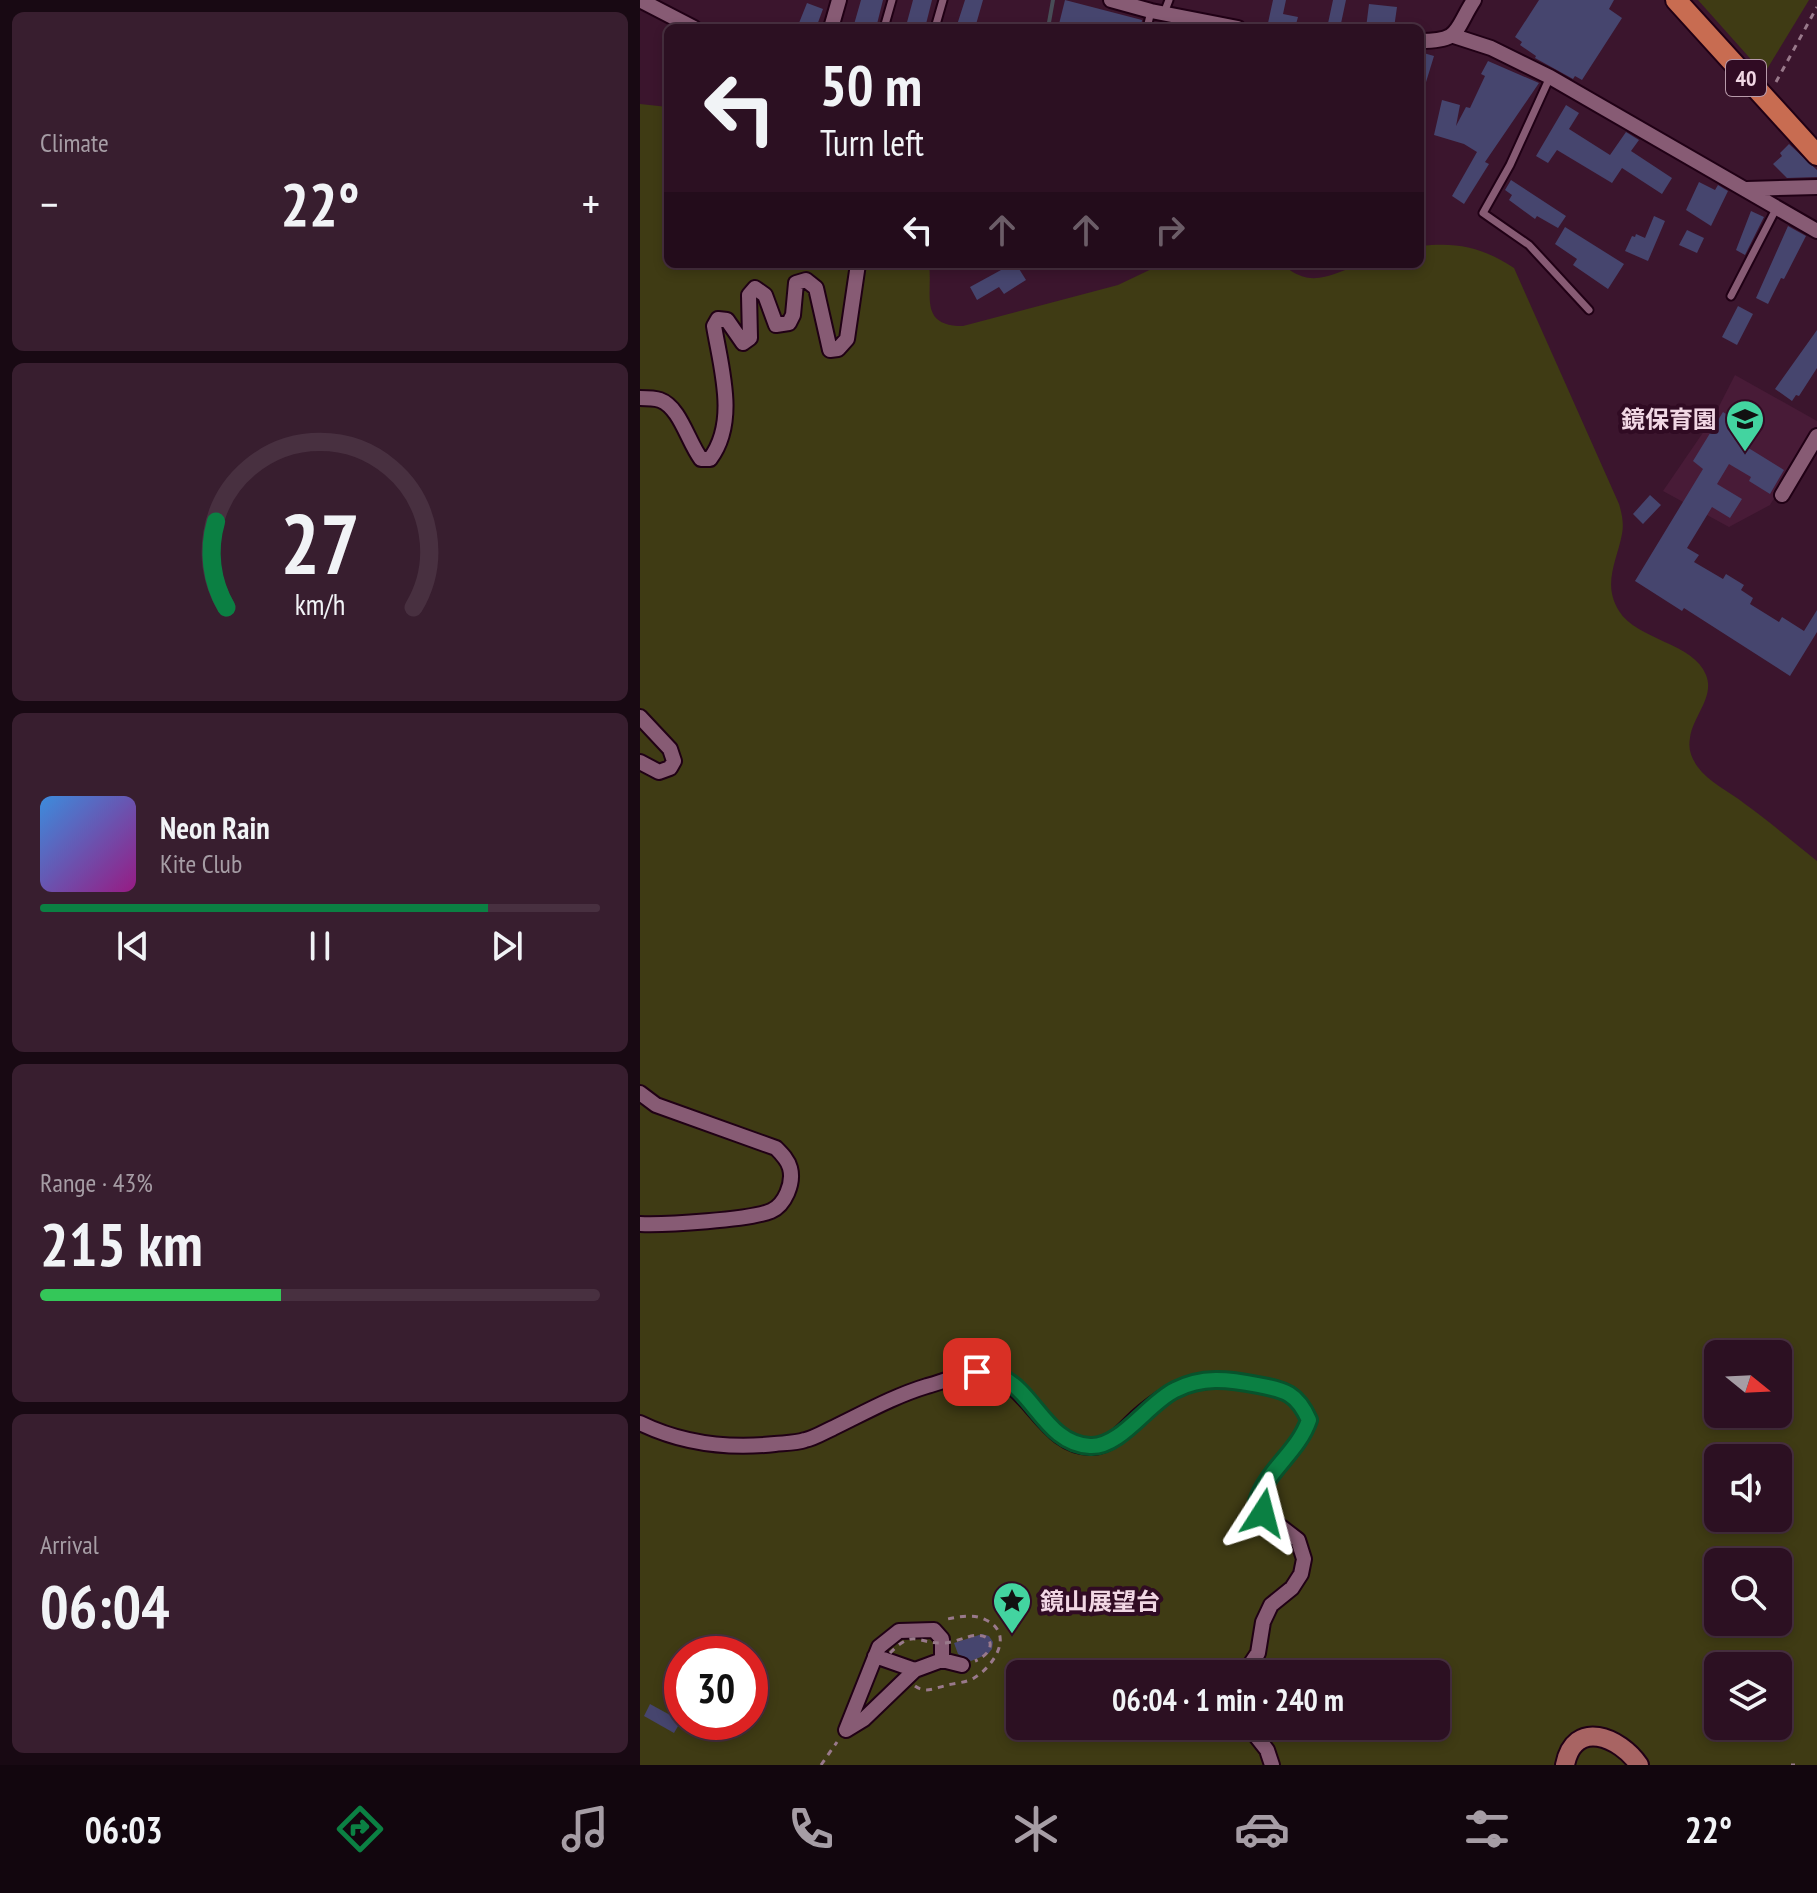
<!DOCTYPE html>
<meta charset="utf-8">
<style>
:root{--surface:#2c1022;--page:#381e2f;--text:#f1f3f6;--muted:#a69da5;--line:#483040;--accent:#0b8043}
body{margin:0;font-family:"PT Sans Narrow","Noto Sans JP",sans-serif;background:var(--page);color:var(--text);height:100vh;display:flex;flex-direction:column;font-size:30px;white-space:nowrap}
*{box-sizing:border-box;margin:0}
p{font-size:26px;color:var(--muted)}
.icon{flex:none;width:44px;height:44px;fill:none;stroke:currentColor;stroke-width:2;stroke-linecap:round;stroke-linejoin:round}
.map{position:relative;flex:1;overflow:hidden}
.panel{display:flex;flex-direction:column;gap:12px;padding:12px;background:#180913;width:640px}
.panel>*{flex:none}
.top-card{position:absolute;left:24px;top:24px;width:760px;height:244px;border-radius:12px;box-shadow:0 4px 12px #0003,0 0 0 2px var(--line);background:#2c1022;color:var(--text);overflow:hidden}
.needle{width:52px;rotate:108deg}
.tools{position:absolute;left:1064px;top:1340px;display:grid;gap:16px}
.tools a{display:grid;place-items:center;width:88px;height:88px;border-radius:12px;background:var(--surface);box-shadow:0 4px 12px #0003,0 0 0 2px var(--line);font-size:40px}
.speed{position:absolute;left:24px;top:1636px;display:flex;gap:16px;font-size:40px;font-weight:700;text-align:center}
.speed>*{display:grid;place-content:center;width:104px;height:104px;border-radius:50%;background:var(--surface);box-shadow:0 4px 12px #0003,0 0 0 2px var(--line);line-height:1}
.speed .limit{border:12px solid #d22;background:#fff;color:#111}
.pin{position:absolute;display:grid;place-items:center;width:68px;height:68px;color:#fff;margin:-34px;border-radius:16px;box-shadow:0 4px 12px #0006}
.me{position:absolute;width:88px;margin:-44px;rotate:9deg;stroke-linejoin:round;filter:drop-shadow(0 0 6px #0008)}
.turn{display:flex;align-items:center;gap:28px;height:168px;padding:0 24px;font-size:36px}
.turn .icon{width:104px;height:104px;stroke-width:2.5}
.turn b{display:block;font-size:56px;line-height:68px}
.lanes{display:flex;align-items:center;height:76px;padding:0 24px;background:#0003;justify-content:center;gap:40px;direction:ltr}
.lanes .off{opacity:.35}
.big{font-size:60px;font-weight:700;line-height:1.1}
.panel .widget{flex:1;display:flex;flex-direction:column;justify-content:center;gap:12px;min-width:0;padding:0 28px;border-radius:12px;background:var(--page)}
.panel .dial{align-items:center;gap:0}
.dial svg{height:208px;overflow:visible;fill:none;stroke:var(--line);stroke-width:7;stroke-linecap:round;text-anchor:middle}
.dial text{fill:var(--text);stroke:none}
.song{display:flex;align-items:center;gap:24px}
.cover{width:96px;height:96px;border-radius:12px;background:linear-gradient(135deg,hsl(210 70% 55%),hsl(310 70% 35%))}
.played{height:8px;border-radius:4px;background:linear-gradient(90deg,var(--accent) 80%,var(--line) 80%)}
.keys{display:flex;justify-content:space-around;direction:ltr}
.heat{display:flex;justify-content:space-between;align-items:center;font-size:44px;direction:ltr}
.charge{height:12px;border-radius:6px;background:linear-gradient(90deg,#34c759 43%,var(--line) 0)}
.trip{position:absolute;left:366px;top:1660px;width:444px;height:80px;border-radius:12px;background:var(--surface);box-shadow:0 4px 12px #0003,0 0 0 2px var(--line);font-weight:700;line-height:80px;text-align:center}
.dock{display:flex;height:128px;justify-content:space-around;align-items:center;background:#12060e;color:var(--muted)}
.dock .icon{width:56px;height:56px}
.dock .active{color:var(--accent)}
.dock b{font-size:36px;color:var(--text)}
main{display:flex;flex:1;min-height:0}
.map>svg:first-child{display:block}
</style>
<main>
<section class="panel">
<div class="widget"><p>Climate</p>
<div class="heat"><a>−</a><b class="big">22°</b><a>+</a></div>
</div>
<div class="widget dial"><svg viewBox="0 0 100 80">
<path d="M14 69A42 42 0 1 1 86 69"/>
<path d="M14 69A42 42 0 0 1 10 36" stroke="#0b8043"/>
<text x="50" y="56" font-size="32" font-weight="700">27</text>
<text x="50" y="72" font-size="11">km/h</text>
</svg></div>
<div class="widget">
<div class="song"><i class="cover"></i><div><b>Neon Rain</b><p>Kite Club</p></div></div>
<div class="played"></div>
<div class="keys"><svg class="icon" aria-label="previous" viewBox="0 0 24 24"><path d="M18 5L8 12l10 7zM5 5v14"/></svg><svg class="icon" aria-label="pause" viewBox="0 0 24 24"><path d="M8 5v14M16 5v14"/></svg><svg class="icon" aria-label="next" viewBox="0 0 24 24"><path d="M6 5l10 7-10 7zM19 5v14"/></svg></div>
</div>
<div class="widget"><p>Range · 43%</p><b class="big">215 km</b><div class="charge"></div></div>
<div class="widget"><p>Arrival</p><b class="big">06:04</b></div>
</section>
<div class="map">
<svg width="1177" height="1765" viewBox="0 0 1177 1765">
<rect width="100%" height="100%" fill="#3b152d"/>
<path fill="#481b37" d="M1095,375L1177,421V428L1130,505L1089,527L1023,491L1073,418Z"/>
<path fill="#3f3b14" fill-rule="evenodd" d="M1058,0H1169L1124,74Z
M0,104L28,107V264H289C293,295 278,326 323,326L478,285L522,264H642C673,291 690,273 723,264C740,260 763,264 780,264V246C819,242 841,247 874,268L979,504C982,514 984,524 982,534C977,561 962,584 979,611C997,640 1054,643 1066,675C1075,697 1053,716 1050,738C1048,749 1051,757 1057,766C1069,783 1089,791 1105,804C1130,822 1153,842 1177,861V1765H0ZM1078,1354H1138V1414H1078ZM1078,1458H1138V1518H1078ZM1078,1562H1138V1622H1078ZM42,1654H110V1722H42ZM1078,1666H1138V1726H1078ZM380,1674H796V1726H380Z"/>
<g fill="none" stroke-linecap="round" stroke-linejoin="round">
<path stroke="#484d57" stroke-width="4" d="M408,28L413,0"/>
</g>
<path fill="#46456e" d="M221,0H243L236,28H213Z
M273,0H292L285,28L266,26Z
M325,0H343L335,28H316Z
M425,0L502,20L501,28H418Z
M633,0H646L643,14L658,17L655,28L628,23Z
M693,0H706L700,28H687Z
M899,0H974L969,9L982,18L942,80L935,76L933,79L895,58L896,56L880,45L882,42L875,37Z
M167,3L183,9L176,28H157Z
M729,4L757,7L754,28H726Z
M780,52L794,56L783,92H780Z
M848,61L899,83L845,162L849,164L824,204L812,196L837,152L824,144L794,135L802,100L820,105L816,126L826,107L830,108L845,76L841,74Z
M926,105L939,113L929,129L970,155L986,132L999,140L991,151L1032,178L1022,194L982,168L972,183L917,150L908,163L896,156Z
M1149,144L1177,170V177L1147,178L1133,164L1142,156L1140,153Z
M871,180L926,216L918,228L897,216L895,219L869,200L872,195L865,190Z
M1059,182L1075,190L1078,185L1088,191L1071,226L1046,210Z
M1111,211L1124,217L1105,255L1096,250Z
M1014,216L1025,221L1008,261L985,251L992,236L995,237L996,234L1005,238Z
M1148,226L1166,236L1144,279L1141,278L1128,304L1116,298Z
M925,227L984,264L968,289L933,265L937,259L915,244Z
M1047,230L1064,238L1057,253L1039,245Z
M372,264H376L386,280L364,294L359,287L337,300L330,287Z
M1098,306L1113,314L1097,345L1082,337Z
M1177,330V368L1159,396L1156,395L1152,401L1135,389Z
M1083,412L1103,425L1094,439L1144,470L1130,494L1109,481L1111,477L1089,464L1077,484L1102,499L1090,518L1072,507L1047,548L1059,555L1054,562L1083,579L1086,574L1104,585L1101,590L1113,598L1110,604L1139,622L1142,617L1164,631L1177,610V632L1150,676L1044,608L1042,611L995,581L1063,469L1053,461Z
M1010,495L1021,505L1003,524L993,514Z
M342,1634L349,1636L353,1642L352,1649L348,1654L331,1661L318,1654L314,1643Z
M10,1704L41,1721L34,1733L4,1716Z"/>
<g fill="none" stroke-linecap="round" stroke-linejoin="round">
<g stroke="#200015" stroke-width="11">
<path id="lane" d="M524,13L529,0
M244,28L252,0
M295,28L303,0
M507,28L511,11
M910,77L870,165L843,213L889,245L949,310
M1091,296L1137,207"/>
</g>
<g stroke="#200015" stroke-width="18">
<path id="street" d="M0,0L54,28
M471,0L511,11L598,28
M191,28L199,0
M814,36L851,48L910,77L1177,231
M780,41C821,41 814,31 834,0
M1107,189L1177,187
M0,398C6,398 14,398 20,400C40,407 48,442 61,459H70C98,422 81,368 74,326L78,319L87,320L103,343L110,338L109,295L115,288L125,295L136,325L149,323L153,315L156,283L166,280L176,288L190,350L198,349L207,339L218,264
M1142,495L1177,436
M0,717L30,749L34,761L30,768L19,772L0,762
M0,1093L16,1105L136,1148C142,1154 148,1160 150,1168C154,1183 145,1205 131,1211C110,1220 25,1225 0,1224
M0,1423C43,1444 88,1449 135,1444C145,1443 156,1443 165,1440C175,1438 184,1432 193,1428C224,1413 254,1396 287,1386C303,1382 324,1372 339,1373C389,1376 402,1448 452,1447C472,1446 483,1430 496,1418C538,1381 564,1374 618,1385C646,1390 657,1393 669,1420C658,1452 628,1470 617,1501L623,1513L658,1540L664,1559L661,1574L652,1588L631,1605L623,1622L618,1653L604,1674
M294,1630L302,1639V1660L275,1670L224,1719L206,1730L239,1647L259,1631Z
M235,1656L275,1670
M302,1660L322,1665
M608,1726L627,1750L632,1765"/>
</g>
<g stroke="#200015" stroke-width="22">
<path id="secondary" d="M925,1765C934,1718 980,1737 999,1765"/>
</g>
<g stroke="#200015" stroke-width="24">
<path id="primary" d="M1036,0L1177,155"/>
</g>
<path stroke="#99798b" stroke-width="3" stroke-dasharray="6 6" stroke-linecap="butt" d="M1136,82L1177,7
M328,1637C353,1629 359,1651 335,1661
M275,1686C284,1693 293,1689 304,1686C313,1683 326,1683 334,1678C354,1666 375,1634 346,1620C333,1613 317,1617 303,1620
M181,1765L197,1742
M1151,1765H1155"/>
<use href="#lane" stroke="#875b74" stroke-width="7"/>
<use href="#street" stroke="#875b74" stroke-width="14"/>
<use href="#secondary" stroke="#a86463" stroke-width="18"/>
<use href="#primary" stroke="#c86c51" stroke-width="20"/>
<path stroke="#99798b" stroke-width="3" stroke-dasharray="6 6" stroke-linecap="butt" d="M250,1653C274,1628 277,1644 303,1643C311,1643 320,1639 328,1637"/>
</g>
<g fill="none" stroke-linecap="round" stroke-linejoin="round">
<g stroke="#07532c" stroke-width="20">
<path id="route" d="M337,1372C344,1374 354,1374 361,1377C395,1393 407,1444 450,1446C480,1448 508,1403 535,1390C562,1376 588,1379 618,1385C645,1390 657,1393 669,1420C658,1452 628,1469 617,1501L623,1513"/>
</g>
<use href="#route" stroke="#0b8043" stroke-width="14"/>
</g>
<defs>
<g id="school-pin" transform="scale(2)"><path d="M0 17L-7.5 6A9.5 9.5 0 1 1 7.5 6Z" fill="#43d4a0" stroke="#300b23"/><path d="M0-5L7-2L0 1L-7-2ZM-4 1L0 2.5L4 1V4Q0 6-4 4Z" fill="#111"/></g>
<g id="sight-pin" transform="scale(2)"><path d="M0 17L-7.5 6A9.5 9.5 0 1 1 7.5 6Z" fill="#43d4a0" stroke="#300b23"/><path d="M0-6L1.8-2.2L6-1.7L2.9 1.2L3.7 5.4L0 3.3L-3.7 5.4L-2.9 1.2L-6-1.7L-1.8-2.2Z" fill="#111"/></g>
</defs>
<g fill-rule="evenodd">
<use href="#school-pin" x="1105" y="419"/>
<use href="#sight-pin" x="372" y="1601"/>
</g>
<g text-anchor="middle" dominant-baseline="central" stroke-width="8" stroke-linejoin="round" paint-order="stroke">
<rect fill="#300b23" stroke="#b79aaa" stroke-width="2" x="1086" y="60" width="40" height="36" rx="6"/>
<g font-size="22" font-weight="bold" fill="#f1d7e4">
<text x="1106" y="78">40</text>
</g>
<g font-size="24" font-weight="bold" fill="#f1d7e4" stroke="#300b23" text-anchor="end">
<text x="1077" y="419">鏡保育園</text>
<text x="400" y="1601" text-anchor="start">鏡山展望台</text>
</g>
</g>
</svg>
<div class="tools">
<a><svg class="needle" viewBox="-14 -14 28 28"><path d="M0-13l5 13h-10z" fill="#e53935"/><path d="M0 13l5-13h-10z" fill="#a69da5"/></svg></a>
<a><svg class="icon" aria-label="sound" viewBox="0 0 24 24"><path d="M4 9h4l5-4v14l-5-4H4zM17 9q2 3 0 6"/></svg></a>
<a><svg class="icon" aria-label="search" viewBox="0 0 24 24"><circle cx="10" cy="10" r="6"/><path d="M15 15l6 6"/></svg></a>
<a><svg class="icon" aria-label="layers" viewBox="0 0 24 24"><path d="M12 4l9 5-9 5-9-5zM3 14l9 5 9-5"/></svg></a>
</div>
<div class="speed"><div class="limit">30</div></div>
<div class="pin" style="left:337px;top:1372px;background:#d93025"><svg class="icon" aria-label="arrive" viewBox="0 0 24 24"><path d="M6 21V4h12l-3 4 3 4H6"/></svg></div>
<svg class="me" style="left:623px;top:1513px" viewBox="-20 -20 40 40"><path d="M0-17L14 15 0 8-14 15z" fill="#0b8043" stroke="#fff" stroke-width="4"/></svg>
<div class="trip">06:04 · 1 min · 240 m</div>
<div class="top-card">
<div class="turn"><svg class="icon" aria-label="left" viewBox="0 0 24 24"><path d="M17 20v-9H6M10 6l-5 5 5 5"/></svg><div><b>50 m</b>Turn left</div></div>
<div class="lanes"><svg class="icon" aria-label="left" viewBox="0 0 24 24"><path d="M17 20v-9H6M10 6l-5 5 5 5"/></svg><svg class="icon off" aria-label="ahead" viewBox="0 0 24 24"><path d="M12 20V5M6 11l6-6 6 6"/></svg><svg class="icon off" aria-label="ahead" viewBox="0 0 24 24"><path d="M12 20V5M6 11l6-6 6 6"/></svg><svg class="icon off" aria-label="right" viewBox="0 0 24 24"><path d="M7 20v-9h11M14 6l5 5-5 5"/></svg></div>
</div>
</div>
</main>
<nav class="dock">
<b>06:03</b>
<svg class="icon active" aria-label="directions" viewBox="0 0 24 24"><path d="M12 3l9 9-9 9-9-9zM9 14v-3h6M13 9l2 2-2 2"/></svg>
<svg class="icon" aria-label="music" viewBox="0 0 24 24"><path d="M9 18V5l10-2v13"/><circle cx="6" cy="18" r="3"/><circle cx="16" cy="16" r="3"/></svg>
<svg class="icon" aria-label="phone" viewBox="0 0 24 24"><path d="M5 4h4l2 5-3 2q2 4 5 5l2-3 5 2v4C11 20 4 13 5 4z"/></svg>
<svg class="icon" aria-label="climate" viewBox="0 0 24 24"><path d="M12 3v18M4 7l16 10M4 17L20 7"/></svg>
<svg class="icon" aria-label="car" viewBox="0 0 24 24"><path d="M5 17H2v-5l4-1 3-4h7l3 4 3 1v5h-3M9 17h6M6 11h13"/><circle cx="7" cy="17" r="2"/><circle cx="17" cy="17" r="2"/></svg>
<svg class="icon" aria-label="filters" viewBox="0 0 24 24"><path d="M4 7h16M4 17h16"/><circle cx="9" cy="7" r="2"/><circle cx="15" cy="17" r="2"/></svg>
<b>22°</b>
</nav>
